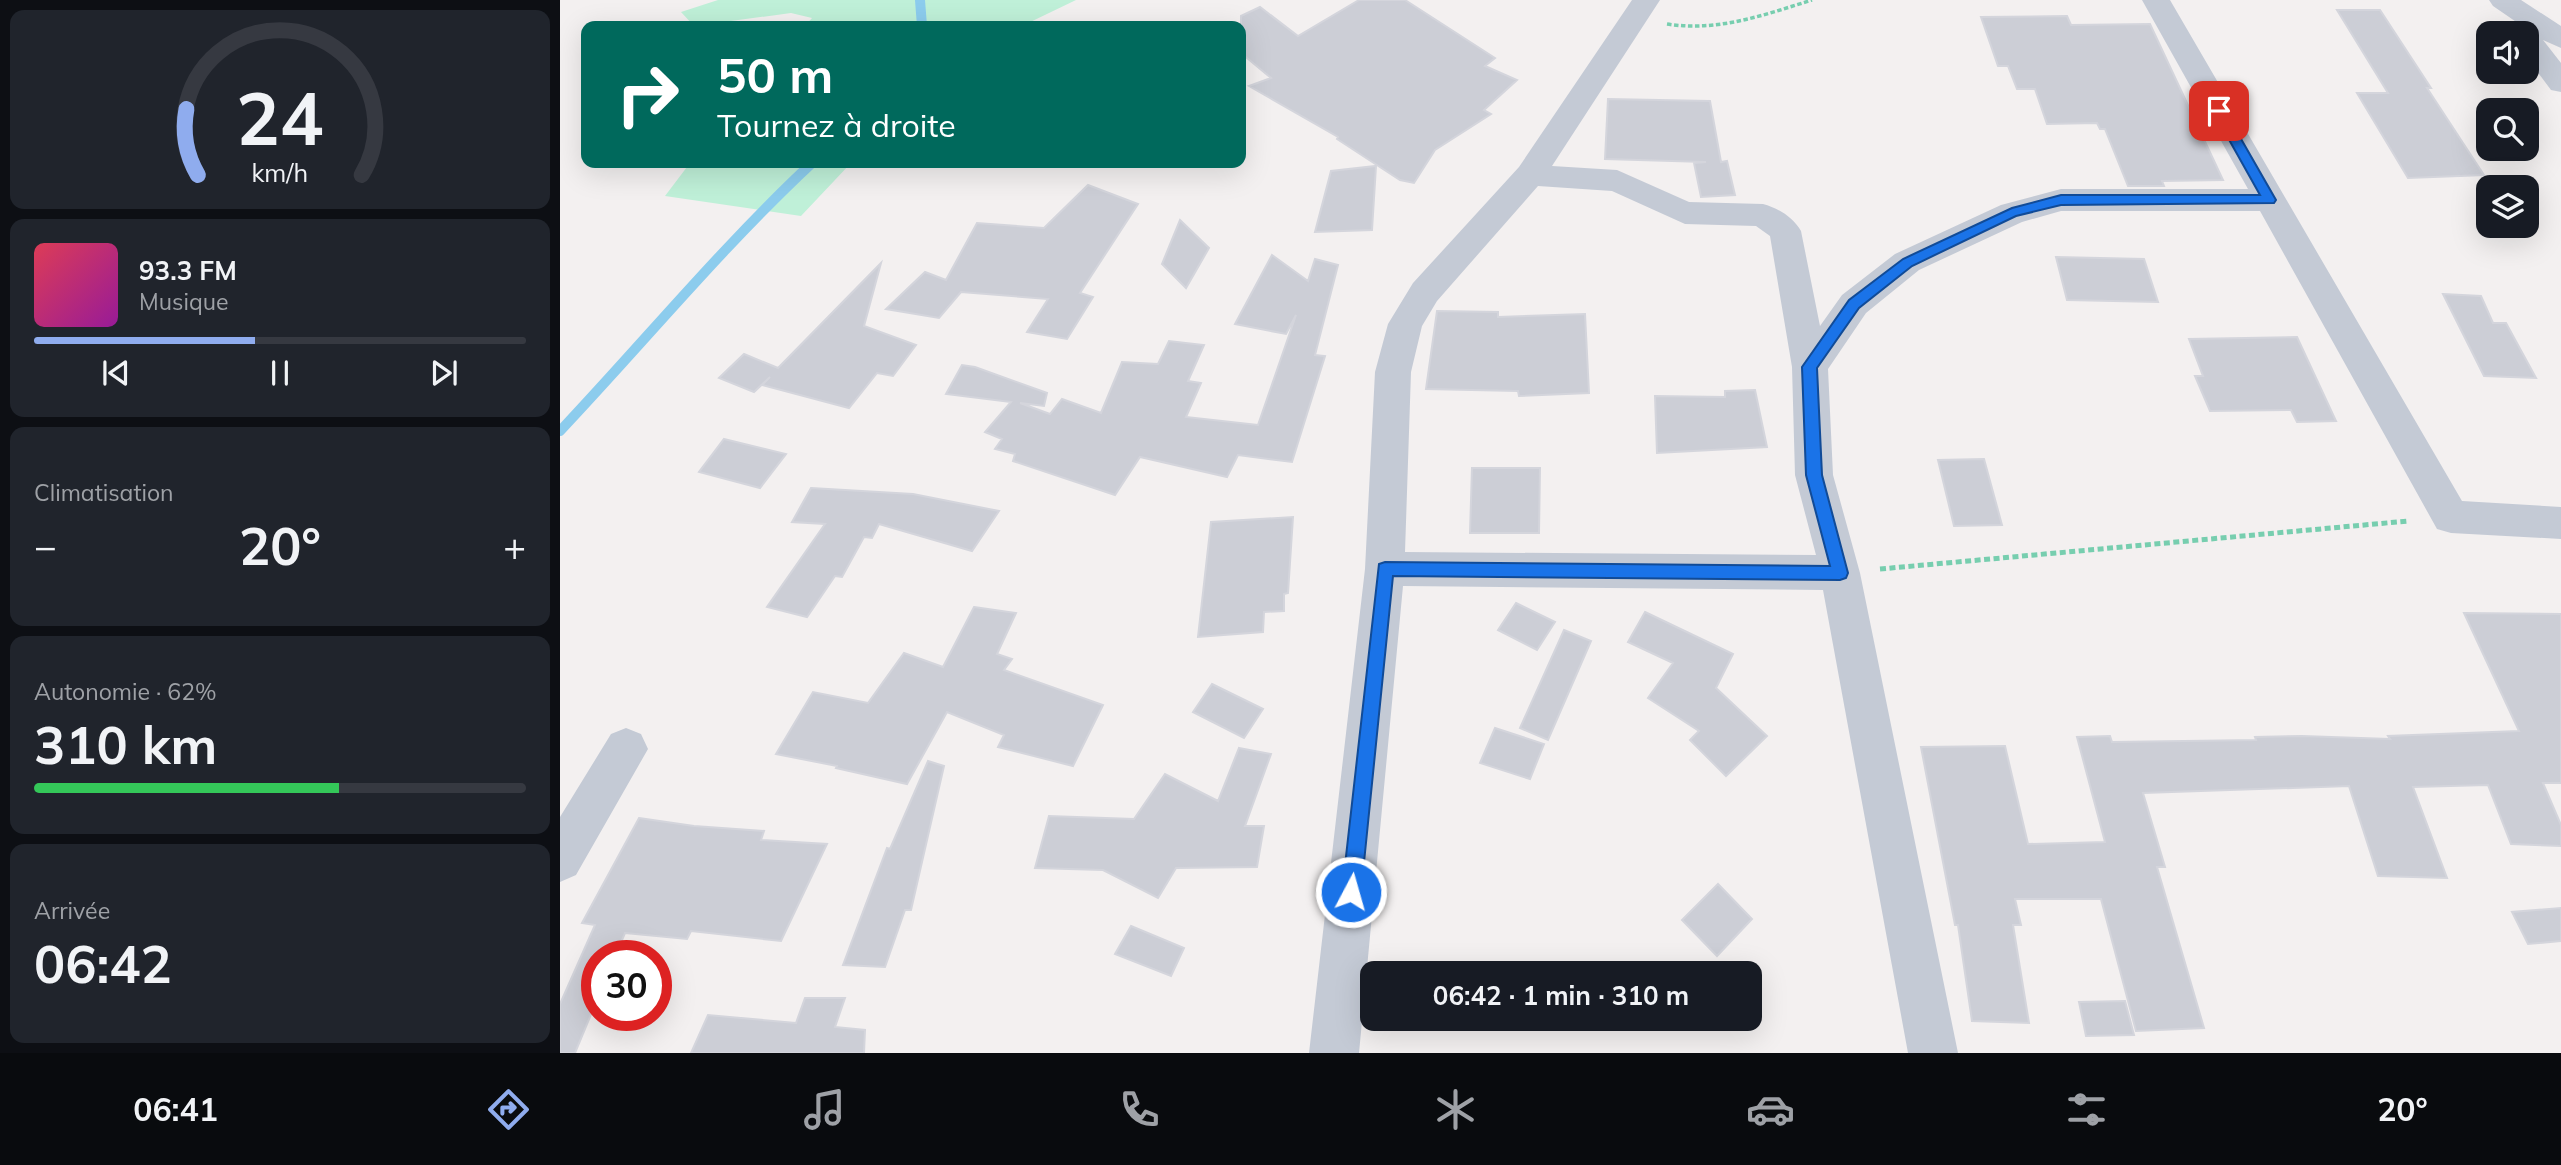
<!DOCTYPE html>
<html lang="fr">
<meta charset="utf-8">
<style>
:root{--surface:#171b24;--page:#20242c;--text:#f1f3f6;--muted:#9ea1a6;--line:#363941;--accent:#8facee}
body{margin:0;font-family:Mulish,sans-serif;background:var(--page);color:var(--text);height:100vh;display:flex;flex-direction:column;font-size:26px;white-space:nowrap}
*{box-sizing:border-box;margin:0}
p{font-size:23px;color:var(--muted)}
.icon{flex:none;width:38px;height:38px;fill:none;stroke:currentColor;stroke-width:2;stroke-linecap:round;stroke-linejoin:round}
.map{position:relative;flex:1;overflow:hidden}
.drawer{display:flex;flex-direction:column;gap:10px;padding:10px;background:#0d0f14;width:560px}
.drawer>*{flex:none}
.hud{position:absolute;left:21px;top:21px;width:665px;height:147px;border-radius:14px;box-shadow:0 7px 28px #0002;background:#00695c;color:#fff;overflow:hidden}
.buttons{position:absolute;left:1916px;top:21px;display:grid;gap:14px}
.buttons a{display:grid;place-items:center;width:63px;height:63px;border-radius:14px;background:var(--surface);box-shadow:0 7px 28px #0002;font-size:35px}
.speed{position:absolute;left:21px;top:940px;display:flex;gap:14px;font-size:35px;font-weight:700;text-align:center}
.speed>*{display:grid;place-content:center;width:91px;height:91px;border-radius:50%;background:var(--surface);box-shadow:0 7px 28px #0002;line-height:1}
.speed .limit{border:10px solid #d22;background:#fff;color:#111}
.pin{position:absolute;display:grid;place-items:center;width:60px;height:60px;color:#fff;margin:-30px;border-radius:14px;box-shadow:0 4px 10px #0006}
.me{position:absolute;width:77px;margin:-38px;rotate:6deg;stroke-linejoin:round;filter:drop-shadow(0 0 5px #0008)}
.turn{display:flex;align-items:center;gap:24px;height:147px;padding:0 21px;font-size:32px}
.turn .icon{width:91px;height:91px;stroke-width:2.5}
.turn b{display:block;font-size:49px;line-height:60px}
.big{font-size:52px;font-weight:700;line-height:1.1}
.drawer .tile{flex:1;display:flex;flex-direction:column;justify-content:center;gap:10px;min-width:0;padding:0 24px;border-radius:14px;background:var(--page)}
.drawer .dial{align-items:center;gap:0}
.dial svg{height:182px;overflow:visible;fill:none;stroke:var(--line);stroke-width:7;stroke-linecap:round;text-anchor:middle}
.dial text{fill:var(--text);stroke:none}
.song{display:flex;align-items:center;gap:21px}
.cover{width:84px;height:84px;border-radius:10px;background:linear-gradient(135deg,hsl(350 70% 55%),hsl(300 70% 35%))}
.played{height:7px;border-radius:4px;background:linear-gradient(90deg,var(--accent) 45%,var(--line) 45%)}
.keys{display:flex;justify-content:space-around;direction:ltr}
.heat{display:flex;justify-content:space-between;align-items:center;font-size:38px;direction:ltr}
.charge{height:10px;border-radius:5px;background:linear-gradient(90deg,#34c759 62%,var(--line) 0)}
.trip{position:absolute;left:800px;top:961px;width:402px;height:70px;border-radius:14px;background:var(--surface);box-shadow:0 7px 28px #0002;font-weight:700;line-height:70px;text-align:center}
.menu{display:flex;height:112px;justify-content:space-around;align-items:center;background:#090b0e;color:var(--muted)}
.menu .icon{width:49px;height:49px}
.menu .active{color:var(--accent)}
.menu b{font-size:32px;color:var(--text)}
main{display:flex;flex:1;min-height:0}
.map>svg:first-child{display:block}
</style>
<main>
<section class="drawer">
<div class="tile dial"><svg viewBox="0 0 100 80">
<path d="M14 69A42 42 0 1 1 86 69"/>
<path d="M14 69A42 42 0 0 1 9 40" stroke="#8facee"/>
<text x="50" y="56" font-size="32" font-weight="700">24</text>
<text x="50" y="72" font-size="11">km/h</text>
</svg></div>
<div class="tile">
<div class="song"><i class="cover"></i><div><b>93.3 FM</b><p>Musique</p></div></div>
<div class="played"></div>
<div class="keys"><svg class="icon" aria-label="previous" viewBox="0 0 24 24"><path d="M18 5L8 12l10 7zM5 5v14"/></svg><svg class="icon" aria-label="pause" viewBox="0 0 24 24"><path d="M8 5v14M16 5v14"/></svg><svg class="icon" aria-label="next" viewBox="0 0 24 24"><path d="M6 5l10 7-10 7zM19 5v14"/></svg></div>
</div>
<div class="tile"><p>Climatisation</p>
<div class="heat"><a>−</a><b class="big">20°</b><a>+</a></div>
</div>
<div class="tile"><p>Autonomie · 62%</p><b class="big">310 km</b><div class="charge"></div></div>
<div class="tile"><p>Arrivée</p><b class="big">06:42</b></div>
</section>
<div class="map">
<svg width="2001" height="1053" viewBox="0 0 2001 1053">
<rect width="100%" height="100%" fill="#f3f0f0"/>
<path fill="#bff0d8" d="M158,0H516L462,26H245L252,18L231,13L134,26L121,12Z
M130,163H291L241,216L105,196Z"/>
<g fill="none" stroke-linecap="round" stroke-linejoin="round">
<path stroke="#8ccced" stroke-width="10" d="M360,0L362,26
M0,431C84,342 162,247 252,163"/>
</g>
<path fill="#ccced6" stroke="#d4d5dc" stroke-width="2" d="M799,0H845L935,58L925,66L957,80L924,110L931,114L875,150L854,183L840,180L777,139L778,137L689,86L711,78L681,53V16L700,7L738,36Z
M1777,10H1820L1871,88H1867L1924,175L1848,178L1797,93H1828Z
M1507,16L1511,25L1590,24L1663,180L1602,181L1604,186H1568L1545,129H1540L1537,123L1487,124L1475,89H1457L1448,66H1438L1421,17Z
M1048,99L1150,101L1161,162L1167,161L1175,195L1141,197L1134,163L1146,162L1045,159Z
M816,166L812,230L755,232L771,171Z
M528,185L578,204L520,293L533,297L507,339L467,332L488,299L401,292L379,318L326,309L365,272L386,280L417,223L484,228Z
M620,220L649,248L626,288L602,264Z
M712,255L748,281L755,259L778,265L755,355L765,356L732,462L678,455L667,477L580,457L555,495L453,461L455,454L435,449L442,439L425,432L451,402L386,394L402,365L415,367L487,393L484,406L460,403L490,414L502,399L541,413L562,362L598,364L609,341L644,345L628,381L641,383L626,417L698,425L736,315L726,334L675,324Z
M1496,257L1584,259L1598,302L1507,300Z
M321,263L304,326L356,345L333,376L317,373L289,408L202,385L210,377L194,392L159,378L184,354L218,368Z
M1883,294L1921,296L1933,323H1946L1976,378L1924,376Z
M877,311L938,312V317L1025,314L1029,393L959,396L958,391L866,389Z
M1737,337L1776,421L1737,422L1731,410L1650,411L1635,376H1643L1629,339Z
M1195,390L1207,447L1097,453L1095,396L1165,397V391Z
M164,439L226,454L200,488L139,472Z
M1424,459L1442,525L1394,526L1378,460Z
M912,468H980L979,533H910Z
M251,488L353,494L439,511L412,551L319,524L312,538L304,537L282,577L275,576L247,617L207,607L265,524L232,522Z
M733,517L728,593L724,594V611L704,612L703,632L638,637L651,522Z
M956,603L995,622L977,650L938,630Z
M414,607L456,613L437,654L452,659L444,670L543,705L513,766L438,747L444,735L387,712L347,784L276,768L277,766L216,754L253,692L308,703L344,653L383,667Z
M1085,612L1173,654L1156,688L1207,736L1166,776L1130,740L1139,731L1088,698L1113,663L1068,642Z
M1904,613L2001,614V783H1983L2001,825V846L1951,844L1928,785L1853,787L1887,878L1818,876L1789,786L1583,793L1605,867H1597L1644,1028L1576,1031L1541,899H1455L1461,925H1453L1469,1023L1412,1021L1398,925H1395L1361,747L1445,746L1468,844L1545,842L1517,737L1550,736L1552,742L1696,740L1695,737L1742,736L1830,739L1828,736L1959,731Z
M1004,630L1031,641L988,740L960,728Z
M652,684L703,709L684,738L633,712Z
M935,728L984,744L970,779L920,763Z
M679,748L711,754L685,826H704L697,867L616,868L598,898L543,870L475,868L489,816L574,819L605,774L658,801Z
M368,761L384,766L351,910H345L325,967L283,965L327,848L330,849Z
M79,818L134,826L204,831L201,840L267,844L221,941L131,931L127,939L65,933L55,956H37V1000L15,1053H0V1004L35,925L22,923Z
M1158,884L1192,919L1157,956L1122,920Z
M2001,908V941L1968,944L1952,912Z
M571,926L624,948L611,976L555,954Z
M245,998H285L275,1027L305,1030L304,1053H131L148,1015L236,1023Z
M1565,1001L1574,1035L1526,1036L1519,1002Z"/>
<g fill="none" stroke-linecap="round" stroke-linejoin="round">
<path stroke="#77ceaf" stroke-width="3.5" stroke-dasharray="4.5 2.5" stroke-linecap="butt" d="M1107,24C1158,32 1204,15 1252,0"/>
<path stroke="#77ceaf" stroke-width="5" stroke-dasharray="6 3.5" stroke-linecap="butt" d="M1320,569L1848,521"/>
<path fill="#c4cad5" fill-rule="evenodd" d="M1072,0H1100L992,166L1057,170L1129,202L1203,204C1218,208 1233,217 1241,231L1260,326L1282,295L1335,254L1441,205L1501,189H1688L1582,0H1610L1902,501L2001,507V539L1891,533L1877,529L1700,211H1501L1462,222L1359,270L1306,313L1268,369L1273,475L1300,573L1398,1053H1348L1263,590L843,586L799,1053H749L805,569L815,372L828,324L853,283L959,167ZM978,186L1052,191L1125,224L1196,226L1210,236L1232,367L1235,475L1256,555L845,552L851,372L862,326L877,301Z
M1929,0H1961L2001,26V48L1983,40L2001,63V92L1991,90L1967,58V33H1956L1968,30L1933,6Z
M66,728L81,734L88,749L16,875L0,882V817L51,734Z"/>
</g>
<path fill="#1a73e8" stroke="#114b97" stroke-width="2" d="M1659,107L1665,111L1716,200L1714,203L1501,205L1456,216L1352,266L1299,308L1257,368L1262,475L1288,573L1286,578L1280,580L833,576L801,892L798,898L791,901L784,898L782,892L819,564L825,562L1270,566L1246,475L1242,367L1289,300L1343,259L1452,208L1501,195H1700L1653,111Z"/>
</svg>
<div class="buttons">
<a><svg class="icon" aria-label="sound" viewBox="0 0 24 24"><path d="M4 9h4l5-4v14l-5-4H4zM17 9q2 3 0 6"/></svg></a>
<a><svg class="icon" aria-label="search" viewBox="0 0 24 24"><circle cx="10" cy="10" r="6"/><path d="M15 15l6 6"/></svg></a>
<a><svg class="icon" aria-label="layers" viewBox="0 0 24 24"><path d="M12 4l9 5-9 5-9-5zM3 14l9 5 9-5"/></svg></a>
</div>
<div class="speed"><div class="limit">30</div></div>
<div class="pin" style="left:1659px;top:111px;background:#d93025"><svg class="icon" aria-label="arrive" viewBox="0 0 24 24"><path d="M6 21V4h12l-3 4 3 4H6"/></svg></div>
<svg class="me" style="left:791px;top:892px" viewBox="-20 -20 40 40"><circle r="17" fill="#1a73e8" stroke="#fff" stroke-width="3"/><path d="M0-11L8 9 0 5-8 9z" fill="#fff"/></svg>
<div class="trip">06:42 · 1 min · 310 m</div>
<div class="hud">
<div class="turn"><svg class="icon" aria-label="right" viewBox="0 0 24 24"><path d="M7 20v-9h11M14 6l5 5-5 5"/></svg><div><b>50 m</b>Tournez à droite</div></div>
</div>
</div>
</main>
<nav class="menu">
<b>06:41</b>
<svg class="icon active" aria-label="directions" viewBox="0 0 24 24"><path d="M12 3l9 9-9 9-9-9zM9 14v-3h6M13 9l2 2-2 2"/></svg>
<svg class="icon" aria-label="music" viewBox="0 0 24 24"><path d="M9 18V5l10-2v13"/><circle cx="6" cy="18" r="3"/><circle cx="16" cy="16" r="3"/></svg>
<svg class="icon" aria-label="phone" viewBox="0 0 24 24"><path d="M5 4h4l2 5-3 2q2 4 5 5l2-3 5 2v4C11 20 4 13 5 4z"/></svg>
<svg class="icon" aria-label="climate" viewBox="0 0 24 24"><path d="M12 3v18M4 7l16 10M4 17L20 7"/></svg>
<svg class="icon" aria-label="car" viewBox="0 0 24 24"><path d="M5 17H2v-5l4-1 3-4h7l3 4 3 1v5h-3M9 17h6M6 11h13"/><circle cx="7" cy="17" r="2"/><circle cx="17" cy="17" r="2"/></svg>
<svg class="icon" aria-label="filters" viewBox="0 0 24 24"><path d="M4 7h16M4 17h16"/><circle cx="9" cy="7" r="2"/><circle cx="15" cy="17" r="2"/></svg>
<b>20°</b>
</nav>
